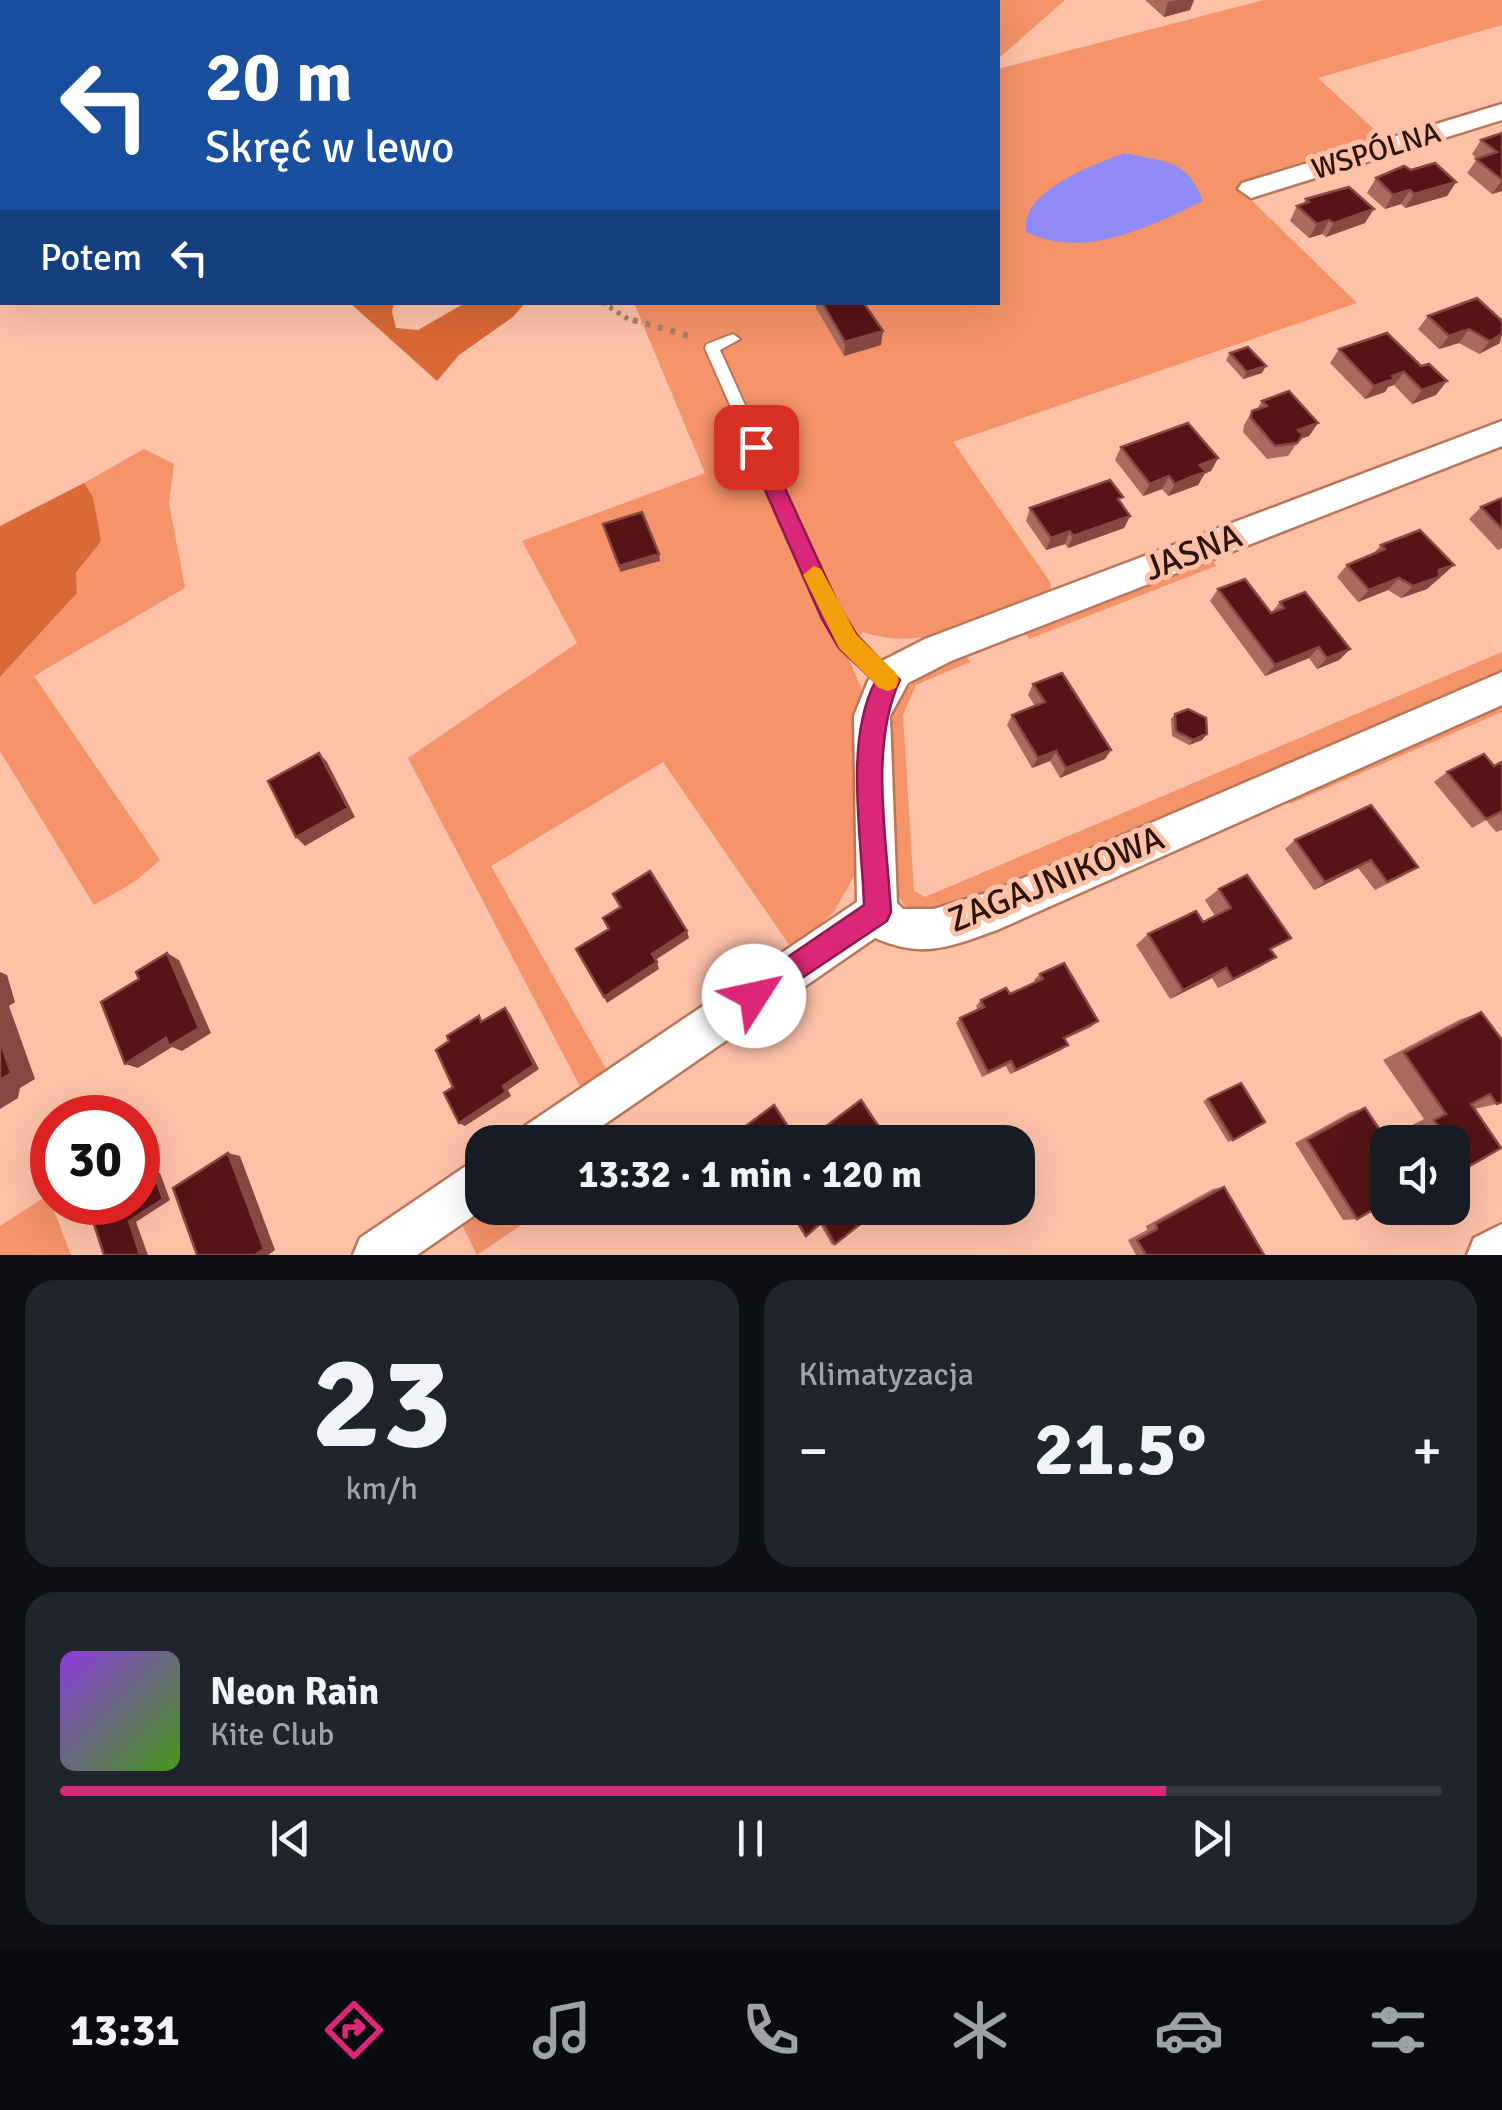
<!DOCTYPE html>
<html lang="pl">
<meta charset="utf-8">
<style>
:root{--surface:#171b24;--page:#20242c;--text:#f1f3f6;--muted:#9ea1a6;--line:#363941;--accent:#db2777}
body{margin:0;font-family:Signika,sans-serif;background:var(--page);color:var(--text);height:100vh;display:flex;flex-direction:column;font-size:38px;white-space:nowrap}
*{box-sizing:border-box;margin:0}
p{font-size:32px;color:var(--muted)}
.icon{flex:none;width:55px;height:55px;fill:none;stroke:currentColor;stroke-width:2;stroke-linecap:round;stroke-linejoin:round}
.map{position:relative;height:1255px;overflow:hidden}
.sheet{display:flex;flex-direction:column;gap:25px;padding:25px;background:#0d0f14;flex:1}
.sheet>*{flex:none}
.banner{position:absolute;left:0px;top:0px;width:1000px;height:305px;box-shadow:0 10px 40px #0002;background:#1a4fa0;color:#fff;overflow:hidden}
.fabs{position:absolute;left:1370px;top:1125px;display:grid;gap:20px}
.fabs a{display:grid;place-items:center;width:100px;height:100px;border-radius:20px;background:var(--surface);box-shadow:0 10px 40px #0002;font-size:50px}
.speed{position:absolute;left:30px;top:1095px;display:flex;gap:20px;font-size:50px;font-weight:700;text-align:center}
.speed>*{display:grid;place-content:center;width:130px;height:130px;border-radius:50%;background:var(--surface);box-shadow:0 10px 40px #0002;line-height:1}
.speed .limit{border:15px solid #d22;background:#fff;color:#111}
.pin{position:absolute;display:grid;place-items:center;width:85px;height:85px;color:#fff;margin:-42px;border-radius:20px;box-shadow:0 5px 15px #0006}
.me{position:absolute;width:110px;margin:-55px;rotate:55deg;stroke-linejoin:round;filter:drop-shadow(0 0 8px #0008)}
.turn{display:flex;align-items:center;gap:35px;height:210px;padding:0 40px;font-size:45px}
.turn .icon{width:130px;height:130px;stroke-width:2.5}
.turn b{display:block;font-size:70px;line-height:85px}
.then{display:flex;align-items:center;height:95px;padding:0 40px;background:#0003;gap:20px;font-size:38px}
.big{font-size:75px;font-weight:700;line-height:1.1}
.sheet .card{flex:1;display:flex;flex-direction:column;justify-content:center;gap:15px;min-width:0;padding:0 35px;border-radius:30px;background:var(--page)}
.sheet .dial{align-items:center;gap:0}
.dial b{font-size:130px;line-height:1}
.song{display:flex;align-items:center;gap:30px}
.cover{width:120px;height:120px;border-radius:15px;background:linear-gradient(135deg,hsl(270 70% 55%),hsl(100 70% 35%))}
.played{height:10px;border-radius:5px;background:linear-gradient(90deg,var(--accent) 80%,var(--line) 80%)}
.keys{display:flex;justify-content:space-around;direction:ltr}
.heat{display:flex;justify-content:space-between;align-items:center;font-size:55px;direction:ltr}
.sheet .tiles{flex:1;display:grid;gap:25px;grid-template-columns:1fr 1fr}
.card:last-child{grid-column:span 2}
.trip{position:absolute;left:465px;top:1125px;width:570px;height:100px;border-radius:30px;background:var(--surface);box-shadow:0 10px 40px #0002;font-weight:700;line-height:100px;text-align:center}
.tab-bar{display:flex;height:160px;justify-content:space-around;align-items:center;background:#090b0e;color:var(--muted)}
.tab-bar .icon{width:70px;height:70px}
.tab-bar .selected{color:var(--accent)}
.tab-bar b{font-size:45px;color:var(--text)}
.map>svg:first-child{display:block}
</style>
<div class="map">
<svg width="1502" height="1255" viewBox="0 0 1502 1255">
<rect width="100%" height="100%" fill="#fdc1a8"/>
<path fill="#f59369" d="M832,0H1065L998,59V2H827Z
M1264,0H1502V25L1318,78L1387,141L1238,187L1357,303L953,442L1050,582L1052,592C993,615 927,654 863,632L846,652L862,690L859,835L854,876L834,912L792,949L663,762L491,866L610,1076L584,1094L408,758L577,643L522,541L705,473L634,303L998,302V69Z
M144,449L174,464L169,503L185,588L34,676L160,860L134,882L94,905L0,751V677L77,593L76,574L100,541L93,497L84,483Z
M1209,555L1216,566L1029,639L1022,626Z
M965,652L970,662L916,685L903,715L914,891L925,897L1502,652V676L940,913L907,909L892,886L886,736L892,710L919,674Z
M1502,697V712L1290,804L1282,795Z
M48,1195L71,1255H0V1226Z
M482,1208H547L477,1255L457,1215Z"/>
<path fill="#d96935" d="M350,303H394L392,312L396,328L418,330L465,303H525L513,317L459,355L437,381Z
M84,483L93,497L101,541L76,573L77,593L0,677V526Z"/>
<path fill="#908bf7" d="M1124,153C1165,162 1187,159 1203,201C1149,227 1085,260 1026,232C1021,190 1092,166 1124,153Z"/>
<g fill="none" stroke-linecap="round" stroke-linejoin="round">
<g stroke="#ba7659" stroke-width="4">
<path id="service" d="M733,334L740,339L720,350L837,608L854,636L894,674L897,680L894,686L888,688L882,686L842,646L821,612L705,348L707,344Z"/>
</g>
<g stroke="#ba7659" stroke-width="5">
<path id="minor" d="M1502,104V120L1251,198L1238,189L1242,183Z
M1502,421V446L951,661L908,683L890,716L897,903L903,909H934L993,891L1502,672V705L997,930C949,947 923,959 875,938L579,1142H519L525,1126L857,902L854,716L868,681L882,661L925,639Z
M482,1159L485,1208L417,1255H353L360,1238L466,1166Z
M1502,1224V1255H1467L1474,1238Z"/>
</g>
<path stroke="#ab7d69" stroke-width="5" stroke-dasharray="4 5" stroke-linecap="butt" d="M958,2L966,0
M602,302L628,319L642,323"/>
<path stroke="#ab7d69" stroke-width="6" stroke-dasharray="5 8" stroke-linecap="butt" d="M633,320L693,337"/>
<use href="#service" fill="#fff" fill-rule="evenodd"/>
<use href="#minor" fill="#fff" fill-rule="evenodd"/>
</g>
<path fill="#aa6a5f" d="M1145,0H1194L1190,10L1164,17Z
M1502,133V191L1492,194L1467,173L1477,159L1472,154L1481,140Z
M1411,170L1456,182L1447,196L1405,208L1401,204L1385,209L1367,193L1376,178Z
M1306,199L1365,223L1326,237L1322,234L1309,238L1290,221L1297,206L1303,204Z
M1477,298L1500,343L1479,354L1459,343L1439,349L1418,329L1428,316Z
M816,302H863L881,345L844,356L816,308Z
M1387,333L1436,395L1412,404L1394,385L1388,387L1385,392L1365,399L1330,363L1339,349Z
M1230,353L1262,373L1243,379L1226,360Z
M1262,401L1318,423L1309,436L1300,439L1288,456L1267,459L1243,432L1244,425L1252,411L1257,409Z
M1121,447L1218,458L1211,471L1205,473L1198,485L1168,496L1162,489L1143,496L1115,460Z
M1502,498V548L1498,550L1469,519L1481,507Z
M1120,502L1130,516L1124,528L1068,548L1065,544L1046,550L1026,521L1030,508Z
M1381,545L1454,565L1427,589L1401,598L1388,590L1358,602L1337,577L1347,565L1373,554Z
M1218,589L1271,613L1280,602L1350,649L1339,660L1317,669L1309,658L1265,676L1210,601Z
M1033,684L1111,750L1105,759L1060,778L1050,761L1032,768L1007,725L1012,715L1035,706L1028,695Z
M1175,714L1207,734L1202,740L1189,745L1172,736L1171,719Z
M1502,762V830L1496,832L1486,820L1472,828L1434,782L1447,772L1494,766Z
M1371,805L1405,875L1375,890L1358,868L1314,890L1285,849L1295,840Z
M1219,889L1276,957L1218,988L1212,978L1170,999L1136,945L1148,934L1203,922L1215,916L1205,900Z
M1040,974L1098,1021L1091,1027L1065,1039L1061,1050L1010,1074L1006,1066L982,1077L956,1023L960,1018L978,1010L976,1006L981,1000L1010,994L1035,983L1034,980Z
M1481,1012L1497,1104L1474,1109L1466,1168L1452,1170V1142H1423L1412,1125L1424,1119L1383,1060L1459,1020Z
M1241,1083L1233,1140L1228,1142L1203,1101Z
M1365,1108L1357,1219L1343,1220L1295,1143L1351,1112Z
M1224,1187L1264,1255H1136L1128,1240L1147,1230L1146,1226L1213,1189Z
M787,1208H861L835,1244L832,1245L820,1224L805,1237Z"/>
<path fill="#884842" d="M1177,0H1194L1190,10L1164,17L1168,2Z
M2,135V153L0,149V136Z
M1502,180V191L1492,194Z
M1456,182L1447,196L1405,208L1414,194Z
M1410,190L1401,204L1385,209L1393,195Z
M1374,209L1365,223L1326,237L1334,223Z
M1329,220L1322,234L1309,238L1317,224Z
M1469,329L1459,343L1439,349L1449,336Z
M883,331L881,345L844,356L845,342Z
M1502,334L1500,343L1479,354L1490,341Z
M1266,366L1262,373L1243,379L1247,372Z
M1404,372L1394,385L1388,387L1385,392L1365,399L1374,386Z
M1447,381L1436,395L1412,404L1422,390Z
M1318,423L1309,436L1300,439L1288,456L1300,439L1298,430Z
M1218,458L1211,471L1205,473L1198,485L1168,496L1175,484L1200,465Z
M1169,476L1162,489L1143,496L1150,484Z
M1130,516L1124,528L1068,548L1073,536Z
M1070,531L1065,544L1046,550L1051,538Z
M659,554L660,561L620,572L619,566Z
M1454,565L1427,589L1401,598L1413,586L1439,570Z
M1399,578L1388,590L1358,602L1369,590Z
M1319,647L1309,658L1265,676L1275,665Z
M1350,649L1339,660L1317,669L1327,658Z
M1207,734L1202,740L1189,745L1193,740Z
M1111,750L1105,759L1060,778L1066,768Z
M1056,751L1050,761L1032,768L1038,758Z
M319,753L327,762L355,817L305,846L296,837Z
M1371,860L1358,868L1314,890L1325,882Z
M687,931L689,938L654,961L652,954Z
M167,953L179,960L211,1033L182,1051L172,1047L138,1068L125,1064Z
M1276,957L1260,967L1218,988L1233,979Z
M657,962L659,969L607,1003L604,997Z
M1226,968L1212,978L1170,999L1183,990Z
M0,972L7,975L15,1002L9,1006L35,1079L20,1088L18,1098L0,1109Z
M505,1008L510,1014L539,1069L508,1090L511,1096L465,1126L459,1123L503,1086Z
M1068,1045L1061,1050L1010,1074L1016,1070Z
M228,1153L240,1156L275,1250L268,1255H255Z
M153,1172L160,1173L170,1200L136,1222L148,1255H140L129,1221Z"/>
<path fill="#561416" stroke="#884842" stroke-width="2.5" d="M1502,133V180L1476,159L1497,152L1481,140Z
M1435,163L1456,182L1414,194L1410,190L1393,195L1376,178L1404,166L1411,170Z
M1349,187L1374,209L1334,223L1329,220L1317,224L1297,206L1309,202L1306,199Z
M1477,298L1502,321V334L1490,341L1469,329L1449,336L1428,316Z
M822,302H863L883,331L845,342Z
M1387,333L1421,366L1429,364L1447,381L1422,390L1404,372L1392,376L1394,379L1374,386L1339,349Z
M1248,347L1266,366L1247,372L1230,353Z
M1289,391L1318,423L1298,430L1303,435L1297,443L1275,446L1251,418L1252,411L1267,406L1262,401Z
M1188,423L1218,458L1200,465L1206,472L1191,477L1175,484L1169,476L1150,484L1121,447Z
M1110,480L1123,497L1118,499L1130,516L1073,536L1070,531L1051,538L1030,508Z
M1502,498V529L1481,507Z
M642,512L659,554L619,566L603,524Z
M1420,530L1454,565L1439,570V577L1413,586L1399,578L1369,590L1347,565L1385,549L1381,545Z
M1245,579L1271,613L1284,608L1280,602L1305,592L1350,649L1327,658L1319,647L1275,665L1218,589Z
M1062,673L1111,750L1066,768L1056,751L1038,758L1012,715L1045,702L1033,684Z
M1188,709L1206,718L1207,734L1193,740L1176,731L1175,714Z
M319,753L348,808L296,837L268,781Z
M1484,754L1494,766L1502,762V813L1501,812L1486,819L1447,772Z
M1371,805L1418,867L1387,882L1371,860L1325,882L1295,840Z
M650,871L687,931L652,954L657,962L604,997L576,949L609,929L603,918L621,907L613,894Z
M1247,875L1291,938L1270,949L1276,957L1233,979L1226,968L1183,990L1148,934L1196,911L1203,922L1231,908L1219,889Z
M167,953L199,1028L169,1046L166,1038L125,1064L101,1002L139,979L136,972Z
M1064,963L1098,1021L1064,1038L1068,1045L1016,1070L1011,1061L988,1072L960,1018L984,1007L981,1000L1006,988L1010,994L1043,979L1040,974Z
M505,1008L534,1065L503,1086L506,1092L459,1123L444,1093L453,1087L436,1050L449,1041L447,1036L479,1016L481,1022Z
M1481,1012L1502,1040V1102L1497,1104L1490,1094L1471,1104L1501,1148L1466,1168L1452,1147V1142H1449L1434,1120L1446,1114L1404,1053Z
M0,1040L11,1073L0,1080Z
M1241,1083L1265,1122L1233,1140L1208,1099Z
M861,1100L889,1142H805Z
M774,1105L798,1142H739L734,1135Z
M1365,1108L1388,1142V1201L1357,1219L1307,1140Z
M228,1153L264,1249L255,1255H197L173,1188Z
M153,1172L163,1199L129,1221L140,1255H104L90,1212L105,1202H138V1182Z
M1224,1187L1264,1255H1146L1137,1240L1157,1229L1156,1224Z
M789,1208H861L868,1218L835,1244L822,1222L806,1236Z"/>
<path fill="#db2777" stroke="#8e194d" stroke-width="2.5" d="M756,439L766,447L839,606L856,634L900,680C869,746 887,839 891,912L887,921L754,1010L745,1006L741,996L745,986L864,905C862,838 844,742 875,682L839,648L822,619L746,447Z"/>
<path fill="#f59e0b" d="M814,566L821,569L856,634L896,673L899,680L896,688L888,691L879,688L839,648L803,575Z"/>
<g text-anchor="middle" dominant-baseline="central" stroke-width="10" stroke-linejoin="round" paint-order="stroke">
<g font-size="30" fill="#2e1408" stroke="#fdc1a8">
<text transform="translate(1376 151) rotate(-17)">WSPÓLNA</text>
</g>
<g font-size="35" fill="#2e1408" stroke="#fdc1a8">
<text transform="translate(1193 552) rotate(-21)">JASNA</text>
<text transform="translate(1056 879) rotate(-22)">ZAGAJNIKOWA</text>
</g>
</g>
</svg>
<div class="fabs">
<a><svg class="icon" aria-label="sound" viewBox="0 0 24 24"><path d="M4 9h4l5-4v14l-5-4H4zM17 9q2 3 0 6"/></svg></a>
</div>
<div class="speed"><div class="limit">30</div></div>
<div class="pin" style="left:756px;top:447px;background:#d93025"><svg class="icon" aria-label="arrive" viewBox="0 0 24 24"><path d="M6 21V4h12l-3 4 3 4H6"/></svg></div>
<svg class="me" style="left:754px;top:996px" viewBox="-20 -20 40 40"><circle r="19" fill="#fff"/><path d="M0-13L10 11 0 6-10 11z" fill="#db2777"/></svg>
<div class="trip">13:32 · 1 min · 120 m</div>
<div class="banner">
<div class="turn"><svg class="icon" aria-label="left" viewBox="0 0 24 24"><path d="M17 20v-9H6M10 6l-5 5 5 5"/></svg><div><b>20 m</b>Skręć w lewo</div></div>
<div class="then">Potem<svg class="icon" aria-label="left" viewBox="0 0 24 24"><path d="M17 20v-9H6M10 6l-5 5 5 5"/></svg></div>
</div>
</div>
<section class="sheet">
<div class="tiles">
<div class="card dial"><b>23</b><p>km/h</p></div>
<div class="card"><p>Klimatyzacja</p>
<div class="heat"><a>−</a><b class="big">21.5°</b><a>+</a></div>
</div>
<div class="card">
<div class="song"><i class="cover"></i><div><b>Neon Rain</b><p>Kite Club</p></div></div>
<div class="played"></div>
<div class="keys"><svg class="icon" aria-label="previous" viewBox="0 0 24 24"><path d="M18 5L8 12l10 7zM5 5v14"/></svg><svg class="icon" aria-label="pause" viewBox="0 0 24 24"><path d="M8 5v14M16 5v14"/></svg><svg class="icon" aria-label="next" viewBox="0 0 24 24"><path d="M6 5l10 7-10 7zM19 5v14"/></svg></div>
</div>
</div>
</section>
<nav class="tab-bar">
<b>13:31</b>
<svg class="icon selected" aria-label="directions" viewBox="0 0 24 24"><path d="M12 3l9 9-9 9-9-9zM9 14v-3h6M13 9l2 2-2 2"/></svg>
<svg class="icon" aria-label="music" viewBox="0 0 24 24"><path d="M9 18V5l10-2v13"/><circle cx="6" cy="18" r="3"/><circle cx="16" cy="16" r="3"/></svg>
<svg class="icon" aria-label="phone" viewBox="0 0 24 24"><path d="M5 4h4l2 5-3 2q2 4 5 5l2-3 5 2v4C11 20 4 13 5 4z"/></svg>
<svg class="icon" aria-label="climate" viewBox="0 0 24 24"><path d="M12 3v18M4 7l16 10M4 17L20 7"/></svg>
<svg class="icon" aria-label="car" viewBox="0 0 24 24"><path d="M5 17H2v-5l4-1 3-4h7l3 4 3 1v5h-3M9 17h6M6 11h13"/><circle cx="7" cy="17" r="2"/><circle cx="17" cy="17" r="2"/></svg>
<svg class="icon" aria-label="filters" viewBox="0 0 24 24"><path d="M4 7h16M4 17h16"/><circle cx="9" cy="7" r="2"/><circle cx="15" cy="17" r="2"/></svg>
</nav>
